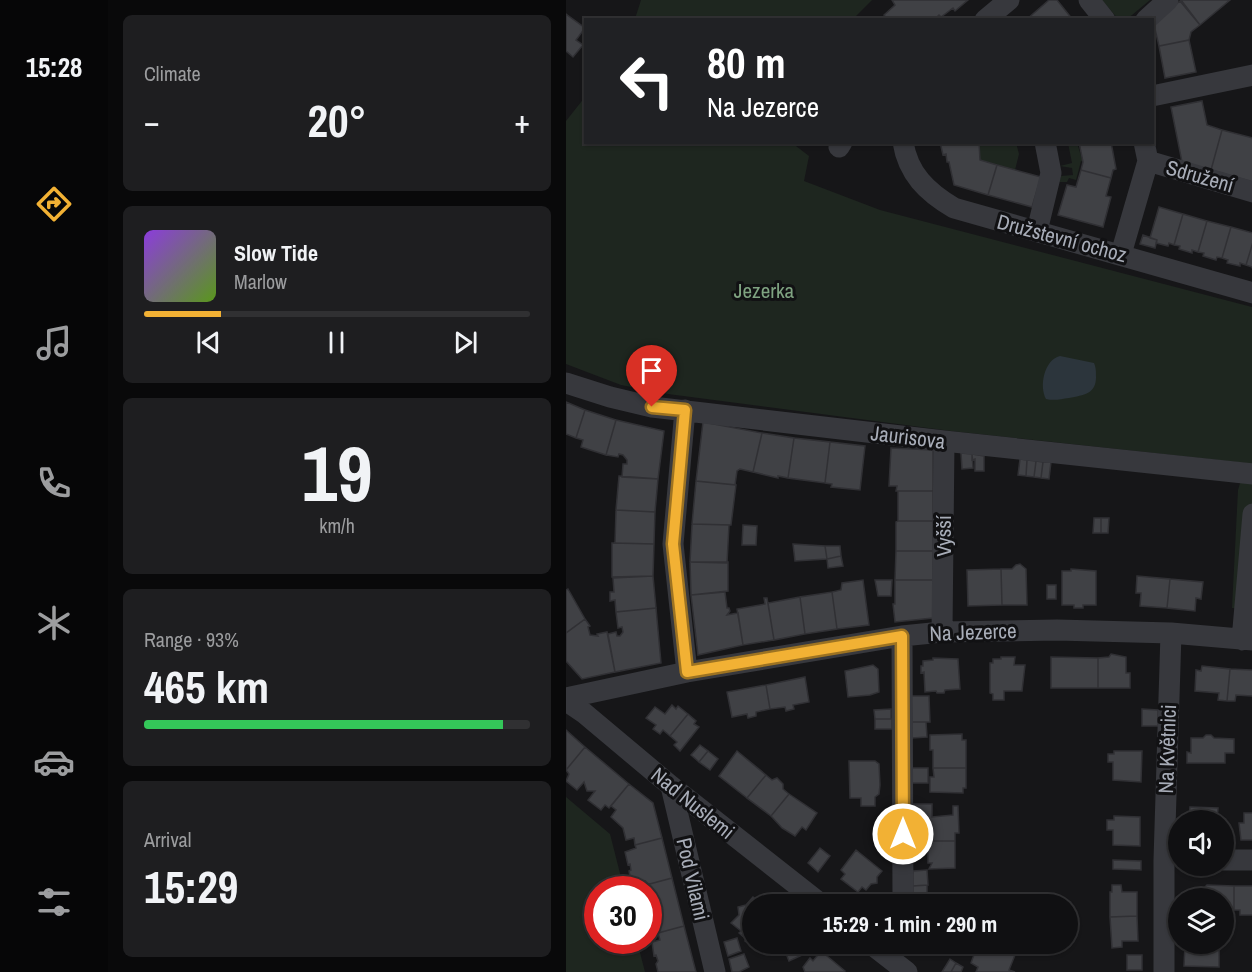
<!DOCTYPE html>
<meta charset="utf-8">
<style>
:root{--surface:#101012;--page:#1e1e20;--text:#f1f3f6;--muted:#9c9d9f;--line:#303032;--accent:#f2b134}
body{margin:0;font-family:"Archivo Narrow",sans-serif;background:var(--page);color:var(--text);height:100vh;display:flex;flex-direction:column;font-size:22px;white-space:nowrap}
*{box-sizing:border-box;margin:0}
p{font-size:20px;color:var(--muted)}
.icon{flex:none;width:33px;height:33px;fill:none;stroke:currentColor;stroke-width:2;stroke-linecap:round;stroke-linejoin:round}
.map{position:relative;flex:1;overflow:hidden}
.details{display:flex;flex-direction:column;gap:15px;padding:15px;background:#09090a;width:458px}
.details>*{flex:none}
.hud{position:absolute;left:18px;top:18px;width:570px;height:126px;border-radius:0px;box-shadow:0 2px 4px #0004,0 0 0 2px var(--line);background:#202124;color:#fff;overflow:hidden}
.tools{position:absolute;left:602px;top:810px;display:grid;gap:12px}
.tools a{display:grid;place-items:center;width:66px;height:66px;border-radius:50%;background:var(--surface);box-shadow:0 2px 4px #0004,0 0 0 2px var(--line);font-size:30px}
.speed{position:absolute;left:18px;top:876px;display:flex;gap:12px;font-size:30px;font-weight:700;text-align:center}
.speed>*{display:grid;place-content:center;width:78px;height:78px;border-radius:50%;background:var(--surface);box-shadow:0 2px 4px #0004,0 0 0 2px var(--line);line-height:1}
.speed .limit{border:9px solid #d22;background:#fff;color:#111}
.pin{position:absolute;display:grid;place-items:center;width:51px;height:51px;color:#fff;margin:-62px -26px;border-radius:50% 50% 50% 0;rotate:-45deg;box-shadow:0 0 6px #0007}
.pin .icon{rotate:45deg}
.me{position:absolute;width:66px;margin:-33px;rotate:0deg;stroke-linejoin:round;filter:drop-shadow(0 0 4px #0008)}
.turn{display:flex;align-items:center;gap:21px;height:126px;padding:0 24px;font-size:27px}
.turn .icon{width:78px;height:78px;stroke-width:2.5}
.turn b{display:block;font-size:42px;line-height:51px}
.big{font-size:45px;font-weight:800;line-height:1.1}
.details .tile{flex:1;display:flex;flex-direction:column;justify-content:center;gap:9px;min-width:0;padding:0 21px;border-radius:9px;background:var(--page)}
.details .dial{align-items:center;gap:0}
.dial b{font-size:78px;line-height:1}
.song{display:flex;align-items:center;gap:18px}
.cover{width:72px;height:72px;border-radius:9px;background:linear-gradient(135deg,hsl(270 70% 55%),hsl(90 70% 35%))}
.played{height:6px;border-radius:3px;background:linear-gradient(90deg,var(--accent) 20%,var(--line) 20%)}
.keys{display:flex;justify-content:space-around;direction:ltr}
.heat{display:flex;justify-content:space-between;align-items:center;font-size:33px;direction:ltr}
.charge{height:9px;border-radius:4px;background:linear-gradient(90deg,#34c759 93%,var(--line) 0)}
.trip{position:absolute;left:176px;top:894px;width:336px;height:60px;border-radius:30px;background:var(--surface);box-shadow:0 2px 4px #0004,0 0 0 2px var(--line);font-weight:800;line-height:60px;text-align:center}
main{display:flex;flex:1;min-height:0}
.tab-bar{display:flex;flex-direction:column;width:108px;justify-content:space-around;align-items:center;background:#060607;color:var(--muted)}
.tab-bar .icon{width:42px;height:42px}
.tab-bar .on{color:var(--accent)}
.tab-bar b{font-size:27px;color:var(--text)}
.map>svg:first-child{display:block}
</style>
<main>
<nav class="tab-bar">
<b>15:28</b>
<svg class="icon on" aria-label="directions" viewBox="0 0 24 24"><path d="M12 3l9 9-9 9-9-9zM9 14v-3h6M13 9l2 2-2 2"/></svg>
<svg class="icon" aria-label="music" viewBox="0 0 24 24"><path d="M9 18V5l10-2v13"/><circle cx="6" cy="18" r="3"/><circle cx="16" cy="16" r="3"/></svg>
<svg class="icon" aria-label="phone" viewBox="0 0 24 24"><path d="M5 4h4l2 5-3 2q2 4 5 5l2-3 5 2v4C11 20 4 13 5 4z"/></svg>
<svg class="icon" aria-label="climate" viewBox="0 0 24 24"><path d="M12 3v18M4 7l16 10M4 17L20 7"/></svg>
<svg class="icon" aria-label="car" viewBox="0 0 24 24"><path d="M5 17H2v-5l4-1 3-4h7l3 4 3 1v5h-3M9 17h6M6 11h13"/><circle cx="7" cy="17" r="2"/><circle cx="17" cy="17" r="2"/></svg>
<svg class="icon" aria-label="filters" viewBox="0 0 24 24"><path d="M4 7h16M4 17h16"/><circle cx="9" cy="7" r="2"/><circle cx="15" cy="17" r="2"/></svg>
</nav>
<section class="details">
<div class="tile"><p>Climate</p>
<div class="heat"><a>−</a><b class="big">20°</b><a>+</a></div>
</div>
<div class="tile">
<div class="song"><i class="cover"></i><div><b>Slow Tide</b><p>Marlow</p></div></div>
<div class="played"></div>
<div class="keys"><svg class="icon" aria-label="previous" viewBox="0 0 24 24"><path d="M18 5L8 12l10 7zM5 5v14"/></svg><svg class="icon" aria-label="pause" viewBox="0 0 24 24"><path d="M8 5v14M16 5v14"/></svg><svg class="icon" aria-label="next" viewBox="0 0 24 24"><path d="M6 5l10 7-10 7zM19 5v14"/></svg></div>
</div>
<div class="tile dial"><b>19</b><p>km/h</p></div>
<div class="tile"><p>Range · 93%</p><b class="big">465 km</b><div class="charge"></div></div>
<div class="tile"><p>Arrival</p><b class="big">15:29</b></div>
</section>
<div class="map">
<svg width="687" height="972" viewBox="0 0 687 972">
<rect width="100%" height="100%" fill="#161618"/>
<path fill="#1e261f" d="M75,0H306L287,19H69Z
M536,0H584L560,20L552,19Z
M19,97L20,142L226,143L243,156L238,181L314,210L686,307V610L666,608L672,490L680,463L385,431L102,394L55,385L0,364V121Z
M417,142L450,143L453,154L449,170L414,160L413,144Z
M502,143H511L517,162L515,161L510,180L503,178L501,182H493L495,176L507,175L506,168L494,166L506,163Z
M0,797L44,834L58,889L32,890V940L71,941L79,972H0Z"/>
<path fill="#2c353c" d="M494,356L528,363C530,368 530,371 530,377C530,394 518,395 503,398C495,399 488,401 480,399C473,386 478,360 494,356Z"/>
<path fill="#404145" stroke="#303034" stroke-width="1.5" d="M326,0H402L389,11L387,8L375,17L373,15L368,20H322L318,15L329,5Z
M483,0H491L507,20H460Z
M615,0H664L634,25Z
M614,1L634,25L625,32L623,40L593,46L588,25L590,21Z
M0,14L19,28L10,40L17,45L7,57L0,51Z
M623,40L630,72L599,78L593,46Z
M636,101L641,125L656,130L645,170L616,162L605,107Z
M656,130L687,138V182L645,170Z
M374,142H413L414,160L431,165L422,195L388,185L383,162H381L380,154L377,155Z
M513,142H545L550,169L547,170L545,178L515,170L517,162Z
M431,165L475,177L466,207L422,195Z
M515,170L545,178L540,196L545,197L537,227L492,215L501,185L510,187Z
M593,207L617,214L608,245L603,243L602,246L590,243L591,240L584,238Z
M617,214L641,221L632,252L626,250V253L613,249L614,246L608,245Z
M641,221L665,227L656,258L651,257L650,260L637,256L638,253L632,252Z
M665,227L687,233V242L680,265L674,263V266L661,263L662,260L656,258Z
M577,235L591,240L589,248L574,244Z
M687,242V270L686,267L680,265Z
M0,402L19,410L10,438L0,434Z
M19,410L50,420L40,455L15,447L17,440L10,438Z
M50,420L98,431L92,479L56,477L57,464H61V460L57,455L53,454L52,457L40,455Z
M137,422L196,433L187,472L174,469L171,471L169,485L130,481Z
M196,433L228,438L222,478L212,476V478L187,472Z
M228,438L264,442L259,483L222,478Z
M264,442L299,446L294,490L265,487L266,484L259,483Z
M325,448L367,450V491H330L331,486H323Z
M395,453L406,454L407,468L396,469Z
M406,454L418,456V471H409V459L406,460Z
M454,459L461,460L460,476L452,475Z
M461,460L470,461L468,477L460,476Z
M470,461L477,462L475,478L468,477Z
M477,462H485L483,479L475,478Z
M53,476L92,479L89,512L50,510Z
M130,481L170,485L165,525L126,524Z
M332,491H367V521H332Z
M50,510L89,512L88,544L49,543Z
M528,518H535V533H527Z
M535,518H543L542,533H535Z
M332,521H367V551H330V522Z
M126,524L163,525L161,563L124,562Z
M177,525L191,526L190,545H176Z
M46,543L88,544L87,576L46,577Z
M227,544L259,546L261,559L229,561Z
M259,546H274L275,556L261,559Z
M330,551H367V580H329Z
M275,556L277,566L262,568L261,559Z
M124,562H162V591L125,595Z
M454,564L460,569L461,605H436L435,569H446L450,565Z
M435,569L436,605L402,606L401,570Z
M505,569L530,571V605H517V608H508V605H496V571H505Z
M87,576L90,608L50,612L49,600L44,601V592H48L47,578Z
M571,576L604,579L601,608L574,606L575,593H570Z
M604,579L637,582L635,599L630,598L629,611L601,608Z
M297,580L303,625L271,629L266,592L275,590L276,583Z
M309,580H326L325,596H312Z
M329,580H367V618L329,622L327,604H329Z
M481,585H490V599H481Z
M2,589L19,619L0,633V590Z
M159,592L161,608H163L164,611L161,615L172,613L177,645L132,655L125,595Z
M266,592L271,629L239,634L234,597Z
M234,597L239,634L208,640L202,603Z
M198,598H201L208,640L177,645L171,609L199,604Z
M90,608L95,663L49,672L42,634L50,632L51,636H54L57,632L56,627L52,628L50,612Z
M19,619L24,626L22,627L24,635L32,636L31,634L41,632L49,672L16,679L0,661V633Z
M545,654L560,657V673H564V688H532V658L543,657Z
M435,657H449L448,665H459L456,691H438V700H427V694L424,693V663H427V659H435Z
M485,657L532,658V688H485Z
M367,658L392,659L394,689L379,690L378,693H371L370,691L359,692L358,672L355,673V666H357V661L367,660Z
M307,665L312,669L313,692L304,695L282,697L279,671Z
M636,666L664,669L661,701L652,700L653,693L629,691L630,670L635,671Z
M664,669L687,670V696L670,695L669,701H661Z
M239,677L243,702L227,705L228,709L220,711L219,707L204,709L200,685Z
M200,685L204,709L190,712V716L182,718L181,714L166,717L161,692Z
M345,696H363L364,722H346Z
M106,705L110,709L112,706L122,714L104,736L97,730L94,734L87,729L90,725L80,718L89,707L99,714Z
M325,709V719H309L308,710Z
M576,709L592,710V726H576Z
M122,714L130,721L128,724L133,727L114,751L108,745L111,742L104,736Z
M309,719H326V729H309Z
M346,722H360L361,737L346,738Z
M0,730L19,747L0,770Z
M396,734V740H400V768H367V750H364V735Z
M640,735H645L648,738L668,739V753H659V763H621V752L625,753V738H637Z
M134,745L142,751L133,762L125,755Z
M19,747L63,784L43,808L39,805L35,810L22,800L29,791H21L18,782L11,790L0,781L3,774L0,770Z
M142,751L152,759L144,770L133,762Z
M171,751L200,775L181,798L153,776Z
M548,751H576L575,782L547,780V762H542V754H548Z
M283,761H309L313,764L314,785L313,794L309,797V806H295V798H284Z
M346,768H362V783H346Z
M367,768H400V788H397V793L364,792V777H368Z
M200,775L206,780L211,778L217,784V789L223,794L205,816L181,798Z
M63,784L87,803L96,838L69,845L68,838L60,840L57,828L45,817L50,810L45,806Z
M223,794L251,813L240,830L236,827L229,836L216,828L205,816Z
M346,804H366V817L387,815V806H392L393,833H389V841H362L359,824H361V816L356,817V828H347Z
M624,807L652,808L651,820H623Z
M678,813H687V840H675L673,823H678Z
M548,816L574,817V846L547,845V830H541V820H548Z
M658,835H667V851H658Z
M658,835H667V851H658Z
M96,838L106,878L80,885L79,881L67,884L64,876L63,871L65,870L64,864L62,865L59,852L70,848L69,845Z
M362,841H389V868L363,869L366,863H362Z
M254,848L264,856L252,872L242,863Z
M290,850L316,871L311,877V883L305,884L300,890L296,887L292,892L275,879L279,874L275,870Z
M547,860L575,861V870L547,869Z
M361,870L362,885L347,886V871Z
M106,878L118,926L92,933L91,925L82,927V890L80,885Z
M361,885V894H347V886Z
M546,885H555L556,892H571V916L544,917V892H546Z
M641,885L668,886V910H661V917H657V898H635V894H640L639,887Z
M668,886H687V915H674V910H668Z
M392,896L395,904H366Z
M187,897L196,904H186V944H204L196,952L179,941L180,939L173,933L175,931L165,923L173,915L172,907L180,905Z
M571,916L572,941H556V947L546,948L544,917Z
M118,926L130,972H92L90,964L92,961L90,955L88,956L86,942L94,940L92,933Z
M171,938L175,951L162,956L158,942Z
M420,944H435L433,949L449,955L443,970L449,972H410L412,967L405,963L409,952L417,953Z
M619,944H653V967L618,966Z
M232,945L236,955L223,961L219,951Z
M255,951L279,971L278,972H239L237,967L244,958L247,961Z
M178,954L183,967L173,972H166L163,959Z
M561,955H576V970H561Z
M384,959L390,963L385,972H376Z
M390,963L397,967L395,972H385Z"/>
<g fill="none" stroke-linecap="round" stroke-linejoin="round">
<path stroke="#37383d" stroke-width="21" d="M523,0L539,20
M419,20L443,0
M580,20L602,0
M586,96L687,75
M337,142C342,174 361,192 388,208L687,293
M273,147L276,142
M582,161L687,192
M471,231L485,173L479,142
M555,254L582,161L578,142
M0,383L44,397L86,407L378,441L687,474
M119,410L107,544L121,672
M376,632L378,441
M336,636L337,904
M676,640L687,514
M0,698L121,672L336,636L376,632L491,630L605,633L687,640
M0,701L18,713L105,786L255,904
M105,786L149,972
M657,860H687
M305,944L341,972
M598,972V860L605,633"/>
</g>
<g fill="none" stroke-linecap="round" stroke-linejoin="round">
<g stroke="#9d7322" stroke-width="15">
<path id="route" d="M86,407L119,410L107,544L121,672L336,636L337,834"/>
</g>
<use href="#route" stroke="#f2b134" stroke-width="10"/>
</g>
<g text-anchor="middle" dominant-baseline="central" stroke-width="6" stroke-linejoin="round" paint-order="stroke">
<g font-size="21" fill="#a8adb8" stroke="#111113">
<text transform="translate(634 176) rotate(16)">Sdružení</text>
<text transform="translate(496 238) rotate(15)">Družstevní ochoz</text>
<text transform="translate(342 437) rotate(7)">Jaurisova</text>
<text transform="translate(377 536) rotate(-90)">Vyšší</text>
<text transform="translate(407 632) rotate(-2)">Na Jezerce</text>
<text transform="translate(601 749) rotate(-88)">Na Květnici</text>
<text transform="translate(127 803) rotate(39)">Nad Nuslemi</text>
<text transform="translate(127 879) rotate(77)">Pod Vilami</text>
</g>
<g font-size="21" fill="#7fa381" stroke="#111113">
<text x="198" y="290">Jezerka</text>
</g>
</g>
</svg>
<div class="tools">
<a><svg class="icon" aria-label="sound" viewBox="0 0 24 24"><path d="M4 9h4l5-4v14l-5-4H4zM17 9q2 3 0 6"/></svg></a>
<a><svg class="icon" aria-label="layers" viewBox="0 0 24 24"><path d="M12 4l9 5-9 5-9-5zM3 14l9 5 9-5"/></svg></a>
</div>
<div class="speed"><div class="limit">30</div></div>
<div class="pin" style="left:86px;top:407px;background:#d93025"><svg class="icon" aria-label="arrive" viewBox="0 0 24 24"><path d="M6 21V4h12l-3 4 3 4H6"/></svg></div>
<svg class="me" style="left:337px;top:834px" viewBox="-20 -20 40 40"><circle r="17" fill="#f2b134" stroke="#fff" stroke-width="3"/><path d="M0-11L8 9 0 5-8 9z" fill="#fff"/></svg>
<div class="trip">15:29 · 1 min · 290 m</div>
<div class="hud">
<div class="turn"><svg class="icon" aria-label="left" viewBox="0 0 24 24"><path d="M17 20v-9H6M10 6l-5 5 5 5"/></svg><div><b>80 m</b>Na Jezerce</div></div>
</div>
</div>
</main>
